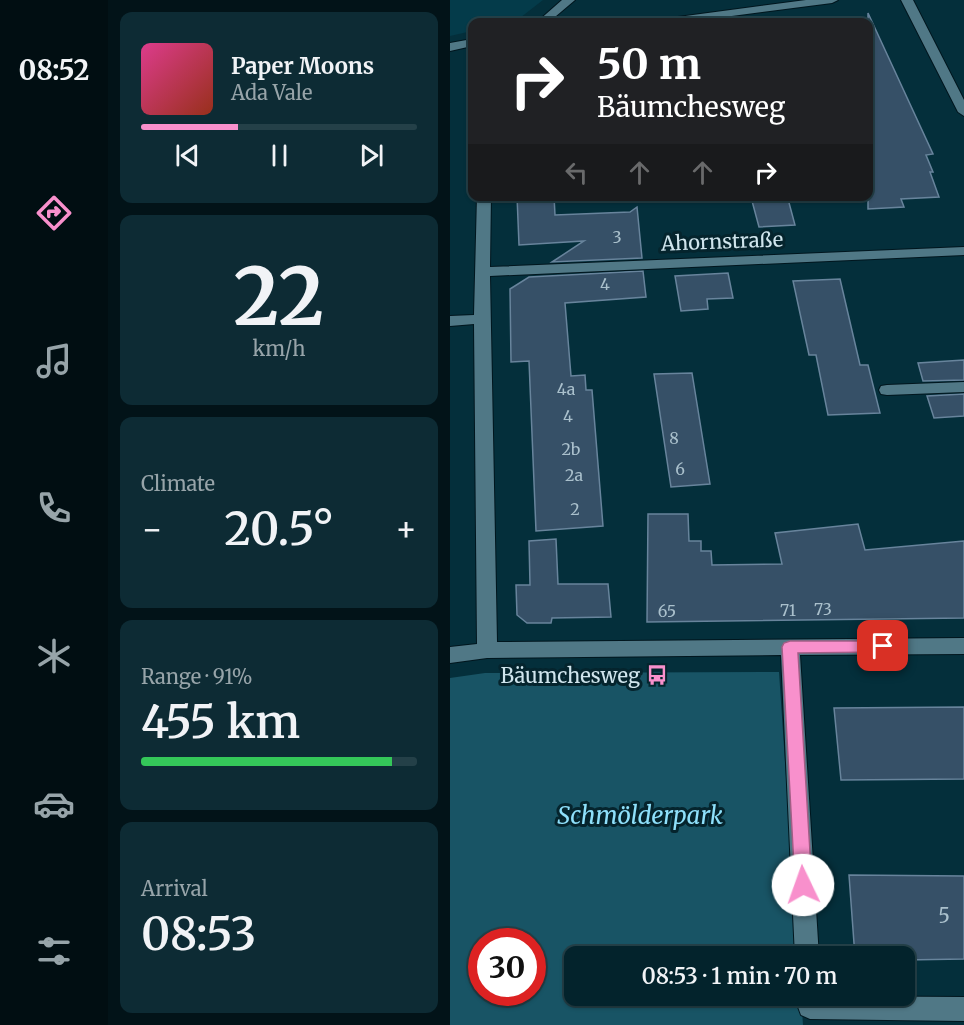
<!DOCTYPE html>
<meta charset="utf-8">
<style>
:root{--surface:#03232c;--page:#0d2b34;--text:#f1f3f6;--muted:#97a4a9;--line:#244048;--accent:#f890cc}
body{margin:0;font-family:Merriweather,serif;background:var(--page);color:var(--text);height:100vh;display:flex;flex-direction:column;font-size:22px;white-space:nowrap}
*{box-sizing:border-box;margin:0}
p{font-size:20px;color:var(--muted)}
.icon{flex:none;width:33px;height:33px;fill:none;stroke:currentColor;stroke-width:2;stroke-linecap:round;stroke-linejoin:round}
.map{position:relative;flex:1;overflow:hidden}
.panel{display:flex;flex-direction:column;gap:12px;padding:12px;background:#021318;width:342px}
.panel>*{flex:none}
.hud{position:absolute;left:18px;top:18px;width:405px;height:183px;border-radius:12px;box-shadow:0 2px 4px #0004,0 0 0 2px var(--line);background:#202124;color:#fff;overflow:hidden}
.speed{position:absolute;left:18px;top:928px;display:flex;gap:12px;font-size:30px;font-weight:700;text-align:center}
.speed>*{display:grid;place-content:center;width:78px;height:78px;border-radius:50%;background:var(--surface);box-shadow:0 2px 4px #0004,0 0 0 2px var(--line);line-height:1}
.speed .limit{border:9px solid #d22;background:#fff;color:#111}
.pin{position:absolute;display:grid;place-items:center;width:51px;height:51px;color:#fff;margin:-26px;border-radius:12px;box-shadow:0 3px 9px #0006}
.me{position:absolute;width:66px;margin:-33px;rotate:357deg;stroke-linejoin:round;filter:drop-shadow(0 0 4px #0008)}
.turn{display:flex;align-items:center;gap:21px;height:126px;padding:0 30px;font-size:27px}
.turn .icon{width:78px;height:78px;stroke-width:2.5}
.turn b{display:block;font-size:42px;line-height:51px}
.lanes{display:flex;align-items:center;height:57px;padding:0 30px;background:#0003;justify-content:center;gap:30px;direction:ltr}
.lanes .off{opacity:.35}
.big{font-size:45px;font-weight:600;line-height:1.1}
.panel .tile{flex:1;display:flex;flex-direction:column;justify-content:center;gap:9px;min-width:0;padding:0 21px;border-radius:12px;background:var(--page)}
.panel .dial{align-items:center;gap:0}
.dial b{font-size:78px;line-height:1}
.song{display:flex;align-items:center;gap:18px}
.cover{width:72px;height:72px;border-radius:9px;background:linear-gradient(135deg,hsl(330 70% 55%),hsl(10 70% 35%))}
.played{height:6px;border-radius:3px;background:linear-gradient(90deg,var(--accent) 35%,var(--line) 35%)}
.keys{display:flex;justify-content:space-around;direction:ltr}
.heat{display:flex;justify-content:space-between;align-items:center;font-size:33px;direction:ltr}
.charge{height:9px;border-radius:4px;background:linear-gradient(90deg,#34c759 91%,var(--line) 0)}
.trip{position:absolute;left:114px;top:946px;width:351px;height:60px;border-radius:12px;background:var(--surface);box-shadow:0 2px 4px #0004,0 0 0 2px var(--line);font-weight:600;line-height:60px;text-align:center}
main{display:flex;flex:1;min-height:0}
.tab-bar{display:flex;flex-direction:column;width:108px;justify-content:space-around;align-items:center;background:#010e12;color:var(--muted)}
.tab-bar .icon{width:42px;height:42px}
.tab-bar .current{color:var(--accent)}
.tab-bar b{font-size:27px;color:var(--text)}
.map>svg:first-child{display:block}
</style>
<main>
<nav class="tab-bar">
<b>08:52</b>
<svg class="icon current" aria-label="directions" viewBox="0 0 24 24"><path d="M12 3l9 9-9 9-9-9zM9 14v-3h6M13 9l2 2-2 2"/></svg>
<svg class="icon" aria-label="music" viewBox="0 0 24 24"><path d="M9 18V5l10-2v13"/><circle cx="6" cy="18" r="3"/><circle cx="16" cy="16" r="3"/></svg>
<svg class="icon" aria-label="phone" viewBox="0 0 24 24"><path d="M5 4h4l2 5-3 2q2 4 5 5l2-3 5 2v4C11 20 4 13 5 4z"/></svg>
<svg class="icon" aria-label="climate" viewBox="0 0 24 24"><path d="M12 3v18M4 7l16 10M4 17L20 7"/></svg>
<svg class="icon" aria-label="car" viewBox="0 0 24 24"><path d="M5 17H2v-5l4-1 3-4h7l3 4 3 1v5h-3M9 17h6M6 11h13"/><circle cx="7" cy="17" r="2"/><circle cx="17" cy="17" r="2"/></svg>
<svg class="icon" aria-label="filters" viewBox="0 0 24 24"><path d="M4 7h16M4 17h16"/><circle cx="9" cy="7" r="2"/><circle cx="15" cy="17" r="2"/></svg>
</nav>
<section class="panel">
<div class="tile">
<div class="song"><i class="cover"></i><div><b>Paper Moons</b><p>Ada Vale</p></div></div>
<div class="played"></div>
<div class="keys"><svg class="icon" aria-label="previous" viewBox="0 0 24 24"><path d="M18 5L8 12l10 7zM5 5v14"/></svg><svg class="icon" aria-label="pause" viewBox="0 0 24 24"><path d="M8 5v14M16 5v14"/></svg><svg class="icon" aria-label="next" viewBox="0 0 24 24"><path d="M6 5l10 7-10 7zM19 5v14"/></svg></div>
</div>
<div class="tile dial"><b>22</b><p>km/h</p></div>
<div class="tile"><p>Climate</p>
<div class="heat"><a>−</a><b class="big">20.5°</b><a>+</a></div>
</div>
<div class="tile"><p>Range · 91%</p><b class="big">455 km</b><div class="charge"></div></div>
<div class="tile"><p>Arrival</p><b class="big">08:53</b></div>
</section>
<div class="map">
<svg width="514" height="1025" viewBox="0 0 514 1025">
<rect width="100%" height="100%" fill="#042f3b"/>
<path fill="#043b4a" d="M0,0H93L66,21L22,22V31L0,36Z"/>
<path fill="#185465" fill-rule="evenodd" d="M329,672L348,957H124V996H351L353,1025H0V678L35,673ZM32,942H82V993H32Z"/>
<path fill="#365067" stroke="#68849c" stroke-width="1.5" d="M418,13L483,154L476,155L483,172H480L489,197L451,199L454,207L418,209Z
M67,196H104L105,215L180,212L187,207L192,258L102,262L134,241L69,245Z
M338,199L345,225L309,227L302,201Z
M193,271L196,297L115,303L121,376L135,375L136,390H142L153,526L86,531L79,361L61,362L60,289L79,277Z
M278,273L283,298L257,299L258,309L231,311L225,276Z
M390,279L410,365H418L430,413L378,415L366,355H359L343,281Z
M514,360V380L473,381L468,363Z
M242,373L260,484L221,487L204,374Z
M514,394V416L484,418L477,396Z
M198,514H238L239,541H251V551H261L262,565L332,564L325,533L408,524L415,550L514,541V618L197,622Z
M106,539L108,584H158L161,617L102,618L101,623H77L67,615L66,585H80L79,541Z
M514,707V779L391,780L384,708Z
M399,875L514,876V959L454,960V957H405Z"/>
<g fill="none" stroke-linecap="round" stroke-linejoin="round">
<g stroke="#00161e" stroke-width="2">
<path id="minor" d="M112,0H125L99,22H87Z
M356,0H388L382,3L236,22H207L213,19Z
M451,0H463L514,100V116L508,112Z
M22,39V46L0,51V43Z
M27,196H41L40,267L514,247V255L40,276L47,642L514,638V654L350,655L369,957H345L331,655L37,658L0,663V647L27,644L24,324L0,326V316L24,315Z
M514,382V392L437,395L431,394L429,390L431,386L437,385Z
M348,996L514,997V1021L360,1019L351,1015L348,1007Z"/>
</g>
<use href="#minor" fill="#507886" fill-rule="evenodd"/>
</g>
<path fill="#f890cc" stroke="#a15e85" stroke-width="1.5" d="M340,641H433L438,642L440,646L438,651L433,652L348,653L362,885L359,891L353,893L347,891L345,885L332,647L334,643Z"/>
<defs>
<g id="bus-bare" transform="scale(1.62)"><path d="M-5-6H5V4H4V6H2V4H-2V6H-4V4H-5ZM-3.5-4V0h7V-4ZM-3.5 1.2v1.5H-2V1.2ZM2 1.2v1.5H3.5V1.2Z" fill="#f890cc" stroke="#05242d" stroke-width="2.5" paint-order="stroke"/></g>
</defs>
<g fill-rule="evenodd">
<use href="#bus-bare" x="207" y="675"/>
</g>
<g text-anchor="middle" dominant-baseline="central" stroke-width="6" stroke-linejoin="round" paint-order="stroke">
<g font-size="16" fill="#aac0cc">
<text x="167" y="237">3</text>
<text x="155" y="284">4</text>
<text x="116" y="389">4a</text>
<text x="118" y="416">4</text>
<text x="224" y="438">8</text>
<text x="121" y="449">2b</text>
<text x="230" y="469">6</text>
<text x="124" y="475">2a</text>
<text x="125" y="509">2</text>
<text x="373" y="609">73</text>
<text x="338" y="610">71</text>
<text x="217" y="611">65</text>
</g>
<g font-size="20" fill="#d0e5ed" stroke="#05242d">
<text transform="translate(272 241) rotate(-2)">Ahornstraße</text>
</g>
<g font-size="20" fill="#d0e5ed" stroke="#05242d" text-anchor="end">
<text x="190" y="675">Bäumchesweg</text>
</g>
<g font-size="20" fill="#aac0cc">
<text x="494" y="915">5</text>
</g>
<g font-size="24" font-style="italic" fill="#8ee0fb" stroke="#05242d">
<text x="190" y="815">Schmölderpark</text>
</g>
</g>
</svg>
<div class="speed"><div class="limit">30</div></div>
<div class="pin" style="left:433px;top:646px;background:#d93025"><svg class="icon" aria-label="arrive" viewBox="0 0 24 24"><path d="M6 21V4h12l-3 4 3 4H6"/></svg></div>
<svg class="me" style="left:353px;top:885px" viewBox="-20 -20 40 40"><circle r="19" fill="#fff"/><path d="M0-13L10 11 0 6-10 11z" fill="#f890cc"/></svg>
<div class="trip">08:53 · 1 min · 70 m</div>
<div class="hud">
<div class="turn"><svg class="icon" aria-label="right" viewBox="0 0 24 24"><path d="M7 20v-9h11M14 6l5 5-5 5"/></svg><div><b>50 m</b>Bäumchesweg</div></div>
<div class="lanes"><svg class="icon off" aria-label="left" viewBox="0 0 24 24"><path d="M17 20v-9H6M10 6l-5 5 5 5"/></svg><svg class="icon off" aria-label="ahead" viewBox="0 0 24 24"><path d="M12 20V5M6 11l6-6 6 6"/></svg><svg class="icon off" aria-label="ahead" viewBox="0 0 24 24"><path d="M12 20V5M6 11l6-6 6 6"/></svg><svg class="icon" aria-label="right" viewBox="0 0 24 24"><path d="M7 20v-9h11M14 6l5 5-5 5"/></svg></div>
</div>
</div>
</main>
